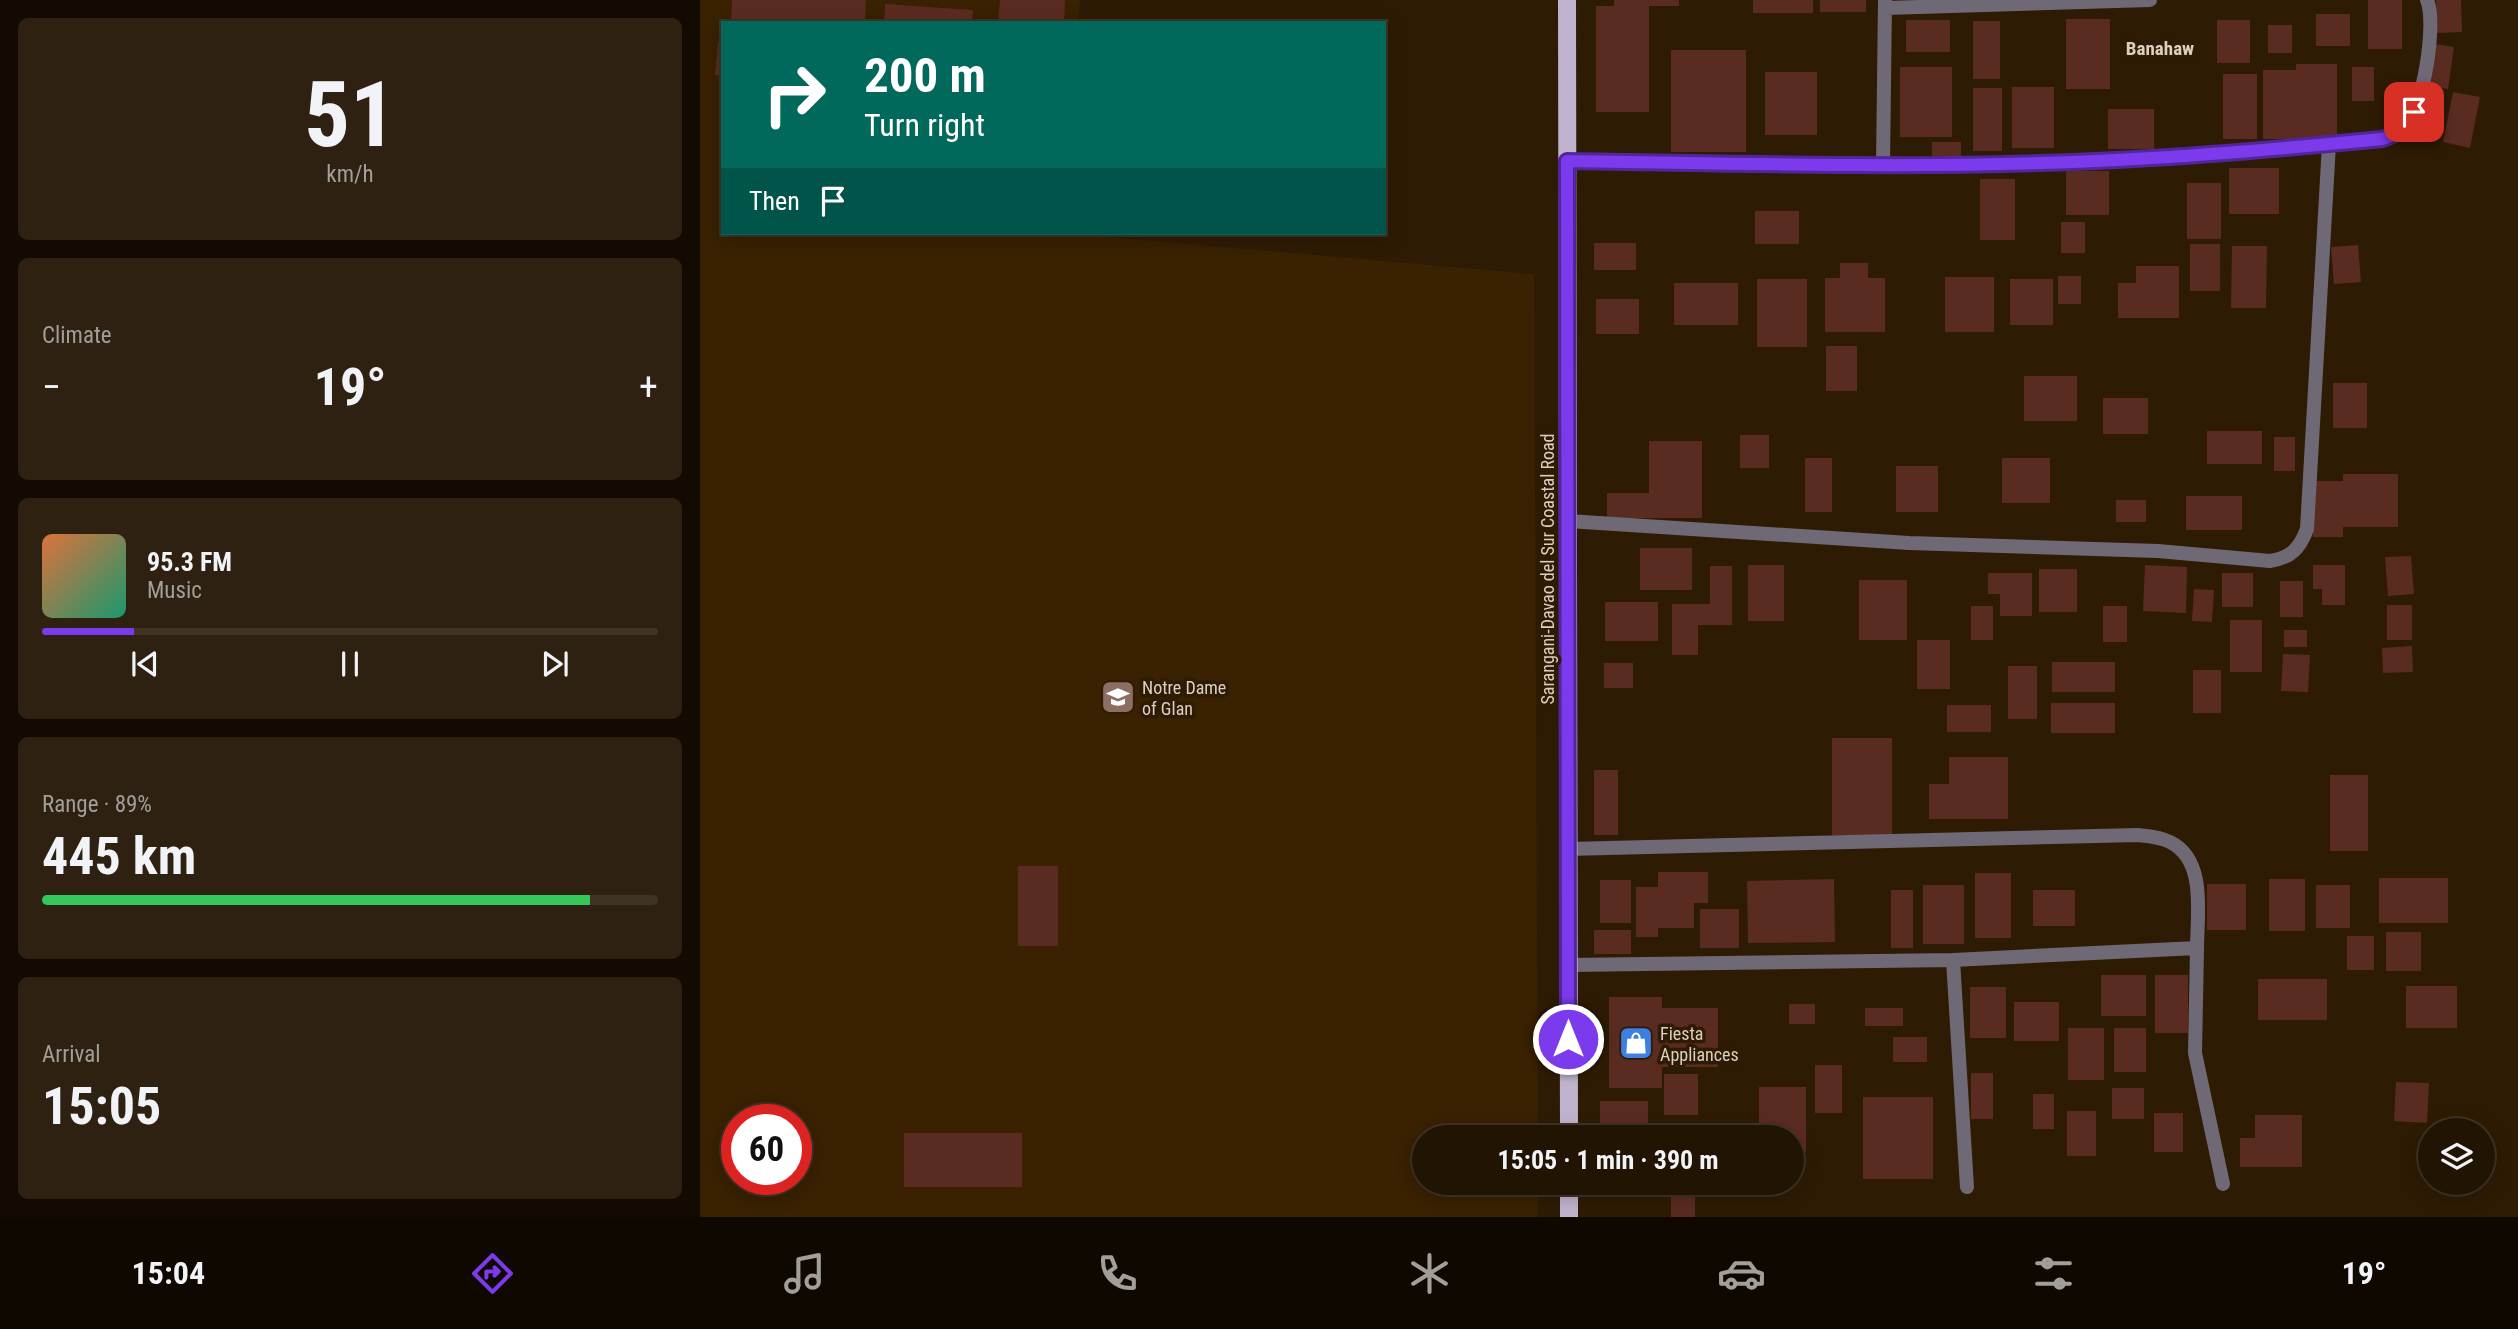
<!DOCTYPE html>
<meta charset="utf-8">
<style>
:root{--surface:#221403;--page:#2e2112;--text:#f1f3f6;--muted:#a29e9a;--line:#3f3325;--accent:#7c3aed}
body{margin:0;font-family:"Roboto Condensed",sans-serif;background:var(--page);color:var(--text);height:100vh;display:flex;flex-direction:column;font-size:26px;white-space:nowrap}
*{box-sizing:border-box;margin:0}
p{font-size:23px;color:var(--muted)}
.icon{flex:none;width:38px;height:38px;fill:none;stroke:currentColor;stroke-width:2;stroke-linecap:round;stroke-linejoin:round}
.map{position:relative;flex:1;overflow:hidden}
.drawer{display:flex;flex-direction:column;gap:18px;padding:18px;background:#130b02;width:700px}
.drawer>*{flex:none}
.banner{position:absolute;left:21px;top:21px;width:665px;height:214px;border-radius:0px;box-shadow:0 4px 18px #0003,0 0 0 2px var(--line);background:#00695c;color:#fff;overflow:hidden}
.controls{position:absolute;left:1718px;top:1118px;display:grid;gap:14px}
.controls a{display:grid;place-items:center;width:77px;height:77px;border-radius:50%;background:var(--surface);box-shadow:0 4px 18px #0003,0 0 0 2px var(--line);font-size:35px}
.speed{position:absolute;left:21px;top:1104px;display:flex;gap:14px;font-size:35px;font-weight:700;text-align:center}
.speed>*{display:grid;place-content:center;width:91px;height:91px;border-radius:50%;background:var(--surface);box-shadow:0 4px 18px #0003,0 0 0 2px var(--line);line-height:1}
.speed .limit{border:10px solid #d22;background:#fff;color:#111}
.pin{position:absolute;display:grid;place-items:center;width:60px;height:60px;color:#fff;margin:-30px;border-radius:14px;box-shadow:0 4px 10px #0006}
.me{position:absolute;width:77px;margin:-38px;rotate:0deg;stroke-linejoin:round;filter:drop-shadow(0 0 5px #0008)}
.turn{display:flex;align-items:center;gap:24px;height:147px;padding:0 28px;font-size:32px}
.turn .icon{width:91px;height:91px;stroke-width:2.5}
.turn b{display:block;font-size:49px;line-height:60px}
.then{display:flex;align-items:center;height:66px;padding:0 28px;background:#0003;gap:14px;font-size:26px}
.big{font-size:52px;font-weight:700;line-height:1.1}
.drawer .widget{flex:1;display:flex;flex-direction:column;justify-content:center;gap:10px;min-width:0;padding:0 24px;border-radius:10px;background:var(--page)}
.drawer .dial{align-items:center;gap:0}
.dial b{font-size:91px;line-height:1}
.song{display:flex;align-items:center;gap:21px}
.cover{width:84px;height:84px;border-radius:10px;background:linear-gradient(135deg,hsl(20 70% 55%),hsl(160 70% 35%))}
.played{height:7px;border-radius:4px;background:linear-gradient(90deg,var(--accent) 15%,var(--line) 15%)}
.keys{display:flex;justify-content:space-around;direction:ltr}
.heat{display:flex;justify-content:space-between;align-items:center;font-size:38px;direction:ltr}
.charge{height:10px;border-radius:5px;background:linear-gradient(90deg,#34c759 89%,var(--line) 0)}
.trip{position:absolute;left:712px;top:1125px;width:392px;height:70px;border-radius:35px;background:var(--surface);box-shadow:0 4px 18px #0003,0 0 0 2px var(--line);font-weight:700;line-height:70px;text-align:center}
.tab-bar{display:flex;height:112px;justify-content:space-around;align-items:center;background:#0e0801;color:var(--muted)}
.tab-bar .icon{width:49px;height:49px}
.tab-bar .active{color:var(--accent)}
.tab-bar b{font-size:32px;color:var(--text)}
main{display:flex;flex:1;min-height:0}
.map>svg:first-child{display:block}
</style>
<main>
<section class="drawer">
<div class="widget dial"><b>51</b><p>km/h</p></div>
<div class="widget"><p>Climate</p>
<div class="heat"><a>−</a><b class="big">19°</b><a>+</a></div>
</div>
<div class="widget">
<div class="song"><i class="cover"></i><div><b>95.3 FM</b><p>Music</p></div></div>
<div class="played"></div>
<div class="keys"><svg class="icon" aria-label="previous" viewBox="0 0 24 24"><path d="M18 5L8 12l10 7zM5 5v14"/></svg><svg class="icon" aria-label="pause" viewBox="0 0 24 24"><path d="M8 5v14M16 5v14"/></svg><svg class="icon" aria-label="next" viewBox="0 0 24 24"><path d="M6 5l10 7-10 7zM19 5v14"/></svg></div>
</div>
<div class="widget"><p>Range · 89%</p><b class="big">445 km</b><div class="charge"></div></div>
<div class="widget"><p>Arrival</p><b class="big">15:05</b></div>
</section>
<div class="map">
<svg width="1818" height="1217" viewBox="0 0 1818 1217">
<rect width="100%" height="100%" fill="#2e1b04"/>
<path fill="#392102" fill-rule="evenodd" d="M0,0H380L378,23H23V233H363L834,274L838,1137L724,1138V1183H838V1217H0ZM37,1120H96V1180H37Z"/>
<path fill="#5a2b21" d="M32,0H166L165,23H31Z
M300,0H365L364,23H298Z
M914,0H979V6H949V112H896V6H914Z
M1053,0H1113V13H1053Z
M1120,0H1166V12H1120Z
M1668,0H1702V49H1668Z
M1736,0H1761L1762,32L1737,33Z
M185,4L273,10L272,23H184Z
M1616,14H1650V46H1616Z
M1366,19H1410V89H1366Z
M1206,20H1250V52H1206Z
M1517,20H1550V63H1517Z
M1273,21H1300V79H1273Z
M1568,25H1592V53H1568Z
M18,42H23V76L15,75Z
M1735,44L1754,47L1748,89L1729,86Z
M971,50H1046V152H971Z
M1596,64H1637V139H1563V70H1596Z
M1200,67H1252V137H1200Z
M1652,67H1674V101H1652Z
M1065,72H1117V135H1065Z
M1523,74H1557V139H1523Z
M1312,87H1354V148H1312Z
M1273,88H1302V151H1273Z
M1753,92L1780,97L1770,148L1743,142Z
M1408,109H1454V149H1408Z
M1232,142H1261V156H1232Z
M1529,168H1579V214H1529Z
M1366,171H1409V215H1366Z
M1280,179H1315V240H1280Z
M1487,183H1521V239H1487Z
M1055,211H1099V244H1055Z
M1361,222H1385V253H1361Z
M894,243H936V270H894Z
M1490,244H1520V291H1490Z
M1658,245L1661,282L1634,284L1631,247Z
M1532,246H1567L1566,308H1531Z
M1140,263H1168V278H1185V332H1125V278H1140Z
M1436,266H1479V318H1418V283H1436Z
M1358,276H1381V304H1358Z
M1245,277H1294V332H1245Z
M1057,279H1107V347H1057Z
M1310,279H1353V325H1310Z
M974,283H1038V325H974Z
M896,299H939V334H896Z
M1126,346H1157V391H1126Z
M1324,376H1377V421H1324Z
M1633,383H1667V428H1633Z
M1403,398H1448V434H1403Z
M1507,431H1562V464H1507Z
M1040,435H1069V468H1040Z
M1574,437H1595V471H1574Z
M949,441H1002V518H907V493H949Z
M1105,458H1132V512H1105Z
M1302,458H1350V503H1302Z
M1196,466H1238V512H1196Z
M1643,474H1698V527H1643V537H1613V481H1643Z
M1486,496H1542V530H1486Z
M1416,500H1446V522H1416Z
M940,548H992V590H940Z
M1711,556L1714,594L1688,596L1685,557Z
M1048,565H1084V621H1048Z
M1445,565L1487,567L1486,613L1443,611Z
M1613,565H1645V605H1622V589H1613Z
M1010,566H1032V625H998V655H972V604H1010Z
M1339,569H1377V612H1339Z
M1288,573H1332V616H1300V594H1288Z
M1522,573H1553V607H1522Z
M1159,580H1207V640H1159Z
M1580,581H1603V617H1580Z
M1494,589L1514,590L1512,622L1492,621Z
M905,602H958V641H905Z
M1687,605H1712V640H1687Z
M1271,606H1293V640H1271Z
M1403,606H1427V642H1403Z
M1530,620H1562V672H1530Z
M1584,630H1607V647H1584Z
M1217,640H1250V689H1217Z
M1712,646L1713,672L1683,673L1682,648Z
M1583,654L1610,655L1608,692L1581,691Z
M1352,662H1415V692H1352Z
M904,663H933V688H904Z
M1308,666H1337V719H1308Z
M1493,670H1521V713H1493Z
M1351,703H1415V733H1351Z
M1247,705H1291V732H1247Z
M1132,738H1192V835H1132Z
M1249,757H1308V819H1229V784H1249Z
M894,770H918V835H894Z
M1630,775H1668V851H1630Z
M318,866H358V946H318Z
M958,872H1008V903H994V928H958V937H936V887H958Z
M1275,873H1311V938H1275Z
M1679,878H1748V923H1679Z
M1134,879L1135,942L1048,943L1047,881Z
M1569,879H1605V931H1569Z
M900,880H931V923H900Z
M1507,884H1546V930H1507Z
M1223,885H1264V944H1223Z
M1616,885H1650V928H1616Z
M1191,890H1213V948H1191Z
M1333,890H1375V926H1333Z
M1000,909H1039V948H1000Z
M894,930H931V954H894Z
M1686,932H1721V971H1686Z
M1647,936H1674V970H1647Z
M1401,975H1446V1016H1401Z
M1455,975H1488V1033H1455Z
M1558,979H1627V1020H1558Z
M1706,986H1757V1028H1706Z
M1270,987H1306V1038H1270Z
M909,997H962V1008H1018V1067H962V1088H909Z
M1314,1002H1359V1041H1314Z
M1089,1004H1115V1024H1089Z
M1165,1008H1203V1026H1165Z
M1368,1028H1404V1080H1368Z
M1414,1028H1446V1072H1414Z
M1193,1037H1227V1062H1193Z
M1115,1065H1142V1113H1115Z
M1271,1073H1293V1119H1271Z
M964,1074H998V1115H964Z
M1696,1082L1729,1083L1727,1123L1694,1121Z
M1059,1087H1106V1152H1092V1138H1059Z
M1412,1088H1444V1119H1412Z
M1333,1094H1354V1129H1333Z
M1163,1097H1233V1179H1163Z
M900,1101H948V1138H900Z
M1367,1111H1396V1156H1367Z
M1454,1113H1483V1152H1454Z
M1555,1115H1602V1167H1540V1138H1555Z
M960,1131H1000V1138H960Z
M204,1133H322V1187H204Z
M1014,1134H1045V1138H1014Z
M971,1195H995V1217H971Z"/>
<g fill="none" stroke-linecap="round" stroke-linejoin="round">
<path stroke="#6f6976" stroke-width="14" d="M1185,8L1450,0
M867,161C1024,163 1182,168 1339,163C1454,159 1568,150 1682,139C1691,137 1700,134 1706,127C1723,108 1737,23 1727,0
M1183,166L1185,0
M868,521L1209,543L1458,551L1570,561C1591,558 1600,548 1607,529L1629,144
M868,849L1438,835C1448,836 1461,837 1470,842C1507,860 1497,915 1497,948
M1253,960L1267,1187
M868,965L1253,960L1497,948L1495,1053L1523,1184"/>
<path stroke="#c0b3ce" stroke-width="18" d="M867,0L869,1138
M869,1183V1217"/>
</g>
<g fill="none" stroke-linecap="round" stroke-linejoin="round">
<g stroke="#51269a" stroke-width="18">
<path id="route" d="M868,1039L867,161C1024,163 1182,168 1339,163C1454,160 1568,150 1682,139C1699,134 1706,128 1714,112"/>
</g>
<use href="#route" stroke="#7c3aed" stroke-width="12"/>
</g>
<defs>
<g id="school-square" transform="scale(1.75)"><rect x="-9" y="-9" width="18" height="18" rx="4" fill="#8d6e63" stroke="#2e1b04"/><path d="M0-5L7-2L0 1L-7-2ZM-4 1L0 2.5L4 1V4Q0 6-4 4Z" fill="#fff"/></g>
<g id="shop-square" transform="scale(1.75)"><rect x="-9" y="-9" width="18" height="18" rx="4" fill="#3f7fe0" stroke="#2e1b04"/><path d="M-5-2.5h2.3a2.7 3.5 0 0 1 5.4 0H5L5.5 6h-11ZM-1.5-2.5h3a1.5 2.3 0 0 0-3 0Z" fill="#fff"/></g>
</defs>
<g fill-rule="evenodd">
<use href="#school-square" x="418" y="697"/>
<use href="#shop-square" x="936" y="1043"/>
</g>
<g text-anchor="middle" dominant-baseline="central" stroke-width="7" stroke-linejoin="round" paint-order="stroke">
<g font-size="18" fill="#dccfc1" stroke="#2e1b04">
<text transform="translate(847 569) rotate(-90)">Sarangani-Davao del Sur Coastal Road</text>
</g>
<g font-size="18" fill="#dccfc1" stroke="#2e1b04" text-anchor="start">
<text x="442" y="687">Notre Dame<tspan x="442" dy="21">of Glan</tspan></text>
<text x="960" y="1033">Fiesta<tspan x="960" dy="21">Appliances</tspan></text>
</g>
<g font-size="19" font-weight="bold" fill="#dccfc1" stroke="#2e1b04">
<text x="1460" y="48">Banahaw</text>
</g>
</g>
</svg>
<div class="controls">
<a><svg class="icon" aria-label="layers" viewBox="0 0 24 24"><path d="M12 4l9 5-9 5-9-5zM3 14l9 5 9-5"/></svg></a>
</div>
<div class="speed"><div class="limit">60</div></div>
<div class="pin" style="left:1714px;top:112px;background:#d93025"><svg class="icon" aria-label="arrive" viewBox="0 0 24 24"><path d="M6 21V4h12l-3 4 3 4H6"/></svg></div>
<svg class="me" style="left:868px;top:1039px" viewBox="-20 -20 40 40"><circle r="17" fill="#7c3aed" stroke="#fff" stroke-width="3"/><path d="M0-11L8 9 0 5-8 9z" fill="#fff"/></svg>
<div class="trip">15:05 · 1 min · 390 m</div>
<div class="banner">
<div class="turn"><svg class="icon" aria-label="right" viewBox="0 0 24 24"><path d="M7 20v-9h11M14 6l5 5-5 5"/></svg><div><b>200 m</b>Turn right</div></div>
<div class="then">Then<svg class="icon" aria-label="arrive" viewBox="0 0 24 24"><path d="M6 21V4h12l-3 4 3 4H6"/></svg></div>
</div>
</div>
</main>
<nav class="tab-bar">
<b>15:04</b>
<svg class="icon active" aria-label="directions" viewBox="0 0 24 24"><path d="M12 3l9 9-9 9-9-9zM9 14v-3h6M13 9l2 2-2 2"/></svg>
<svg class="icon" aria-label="music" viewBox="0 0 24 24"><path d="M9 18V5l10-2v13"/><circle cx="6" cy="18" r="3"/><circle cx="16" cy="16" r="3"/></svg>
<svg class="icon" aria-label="phone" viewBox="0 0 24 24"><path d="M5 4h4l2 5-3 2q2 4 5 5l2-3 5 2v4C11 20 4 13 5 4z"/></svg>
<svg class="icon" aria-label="climate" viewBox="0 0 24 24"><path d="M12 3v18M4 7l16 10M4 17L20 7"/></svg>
<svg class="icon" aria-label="car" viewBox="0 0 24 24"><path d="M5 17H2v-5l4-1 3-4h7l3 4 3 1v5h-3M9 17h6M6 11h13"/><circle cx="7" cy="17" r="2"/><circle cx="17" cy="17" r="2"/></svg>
<svg class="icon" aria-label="filters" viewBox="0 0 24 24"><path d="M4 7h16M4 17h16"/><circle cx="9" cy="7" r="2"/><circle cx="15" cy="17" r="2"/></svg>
<b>19°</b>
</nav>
